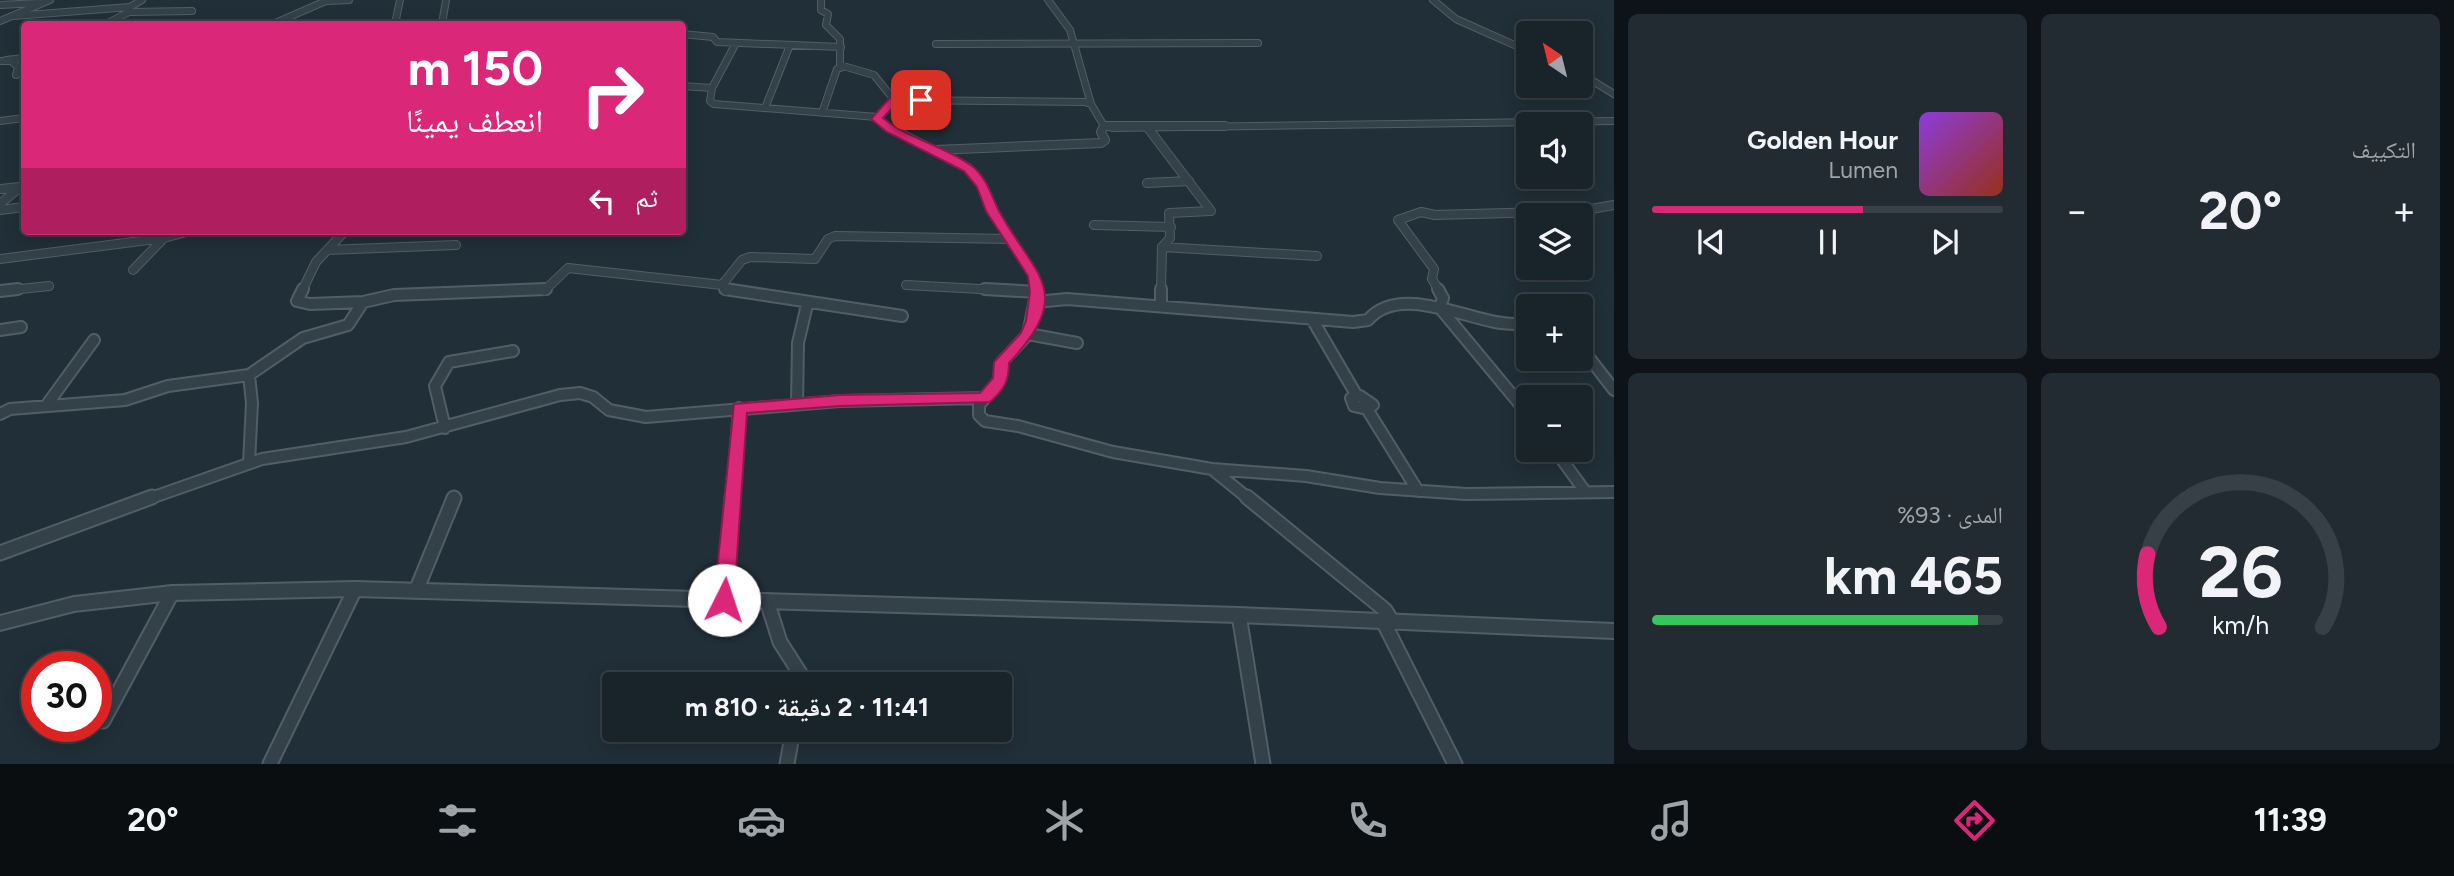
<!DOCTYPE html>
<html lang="ar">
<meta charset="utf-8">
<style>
:root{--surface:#19232a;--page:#222b32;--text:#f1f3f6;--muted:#9fa4a8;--line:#374047;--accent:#db2777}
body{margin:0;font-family:Figtree,"Noto Naskh Arabic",sans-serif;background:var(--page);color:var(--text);direction:rtl;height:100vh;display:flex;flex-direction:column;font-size:26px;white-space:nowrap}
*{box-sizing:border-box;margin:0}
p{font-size:23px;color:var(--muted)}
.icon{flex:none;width:38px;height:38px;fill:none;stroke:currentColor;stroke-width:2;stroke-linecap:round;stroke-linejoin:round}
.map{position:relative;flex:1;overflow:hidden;direction:ltr}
.sheet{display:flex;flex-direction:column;gap:14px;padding:14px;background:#0e1317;width:840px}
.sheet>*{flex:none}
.banner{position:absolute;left:21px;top:21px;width:665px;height:214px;border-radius:7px;box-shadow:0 4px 18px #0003,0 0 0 2px var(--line);direction:rtl;background:#db2777;color:#fff;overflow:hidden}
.needle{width:46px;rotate:325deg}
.tools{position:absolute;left:1516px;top:21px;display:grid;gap:14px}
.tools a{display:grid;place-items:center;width:77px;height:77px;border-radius:7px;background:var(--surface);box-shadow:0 4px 18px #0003,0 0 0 2px var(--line);font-size:35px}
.speed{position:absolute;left:21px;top:651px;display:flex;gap:14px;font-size:35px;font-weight:700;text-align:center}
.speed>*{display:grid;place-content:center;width:91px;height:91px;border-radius:50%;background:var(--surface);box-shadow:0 4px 18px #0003,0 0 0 2px var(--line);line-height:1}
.speed .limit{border:10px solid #d22;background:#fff;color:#111}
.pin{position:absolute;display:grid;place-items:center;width:60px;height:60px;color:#fff;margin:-30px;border-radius:14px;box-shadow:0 4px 10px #0006}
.me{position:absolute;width:77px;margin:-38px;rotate:4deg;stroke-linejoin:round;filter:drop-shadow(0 0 5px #0008)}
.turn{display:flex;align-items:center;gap:24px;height:147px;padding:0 28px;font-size:32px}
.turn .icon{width:91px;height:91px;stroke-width:2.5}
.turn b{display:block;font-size:49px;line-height:60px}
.then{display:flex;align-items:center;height:66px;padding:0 28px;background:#0003;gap:14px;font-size:26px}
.big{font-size:52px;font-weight:700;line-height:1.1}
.sheet .tile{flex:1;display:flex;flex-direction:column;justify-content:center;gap:10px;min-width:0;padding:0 24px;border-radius:10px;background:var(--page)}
.sheet .dial{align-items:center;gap:0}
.dial svg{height:182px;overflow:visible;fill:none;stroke:var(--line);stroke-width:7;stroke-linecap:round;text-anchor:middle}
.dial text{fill:var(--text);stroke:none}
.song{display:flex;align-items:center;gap:21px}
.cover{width:84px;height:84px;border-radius:10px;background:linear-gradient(135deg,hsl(270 70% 55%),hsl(10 70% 35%))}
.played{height:7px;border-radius:4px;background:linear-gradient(90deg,var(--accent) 60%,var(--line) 60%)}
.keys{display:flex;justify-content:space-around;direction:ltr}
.heat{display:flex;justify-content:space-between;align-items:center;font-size:38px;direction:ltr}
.charge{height:10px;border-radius:5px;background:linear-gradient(90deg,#34c759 93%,var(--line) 0)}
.sheet .tiles{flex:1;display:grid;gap:14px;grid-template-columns:repeat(2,1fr)}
.trip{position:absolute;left:602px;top:672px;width:410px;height:70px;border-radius:7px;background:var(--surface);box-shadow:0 4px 18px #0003,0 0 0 2px var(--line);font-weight:700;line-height:70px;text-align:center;direction:rtl}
.menu{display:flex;height:112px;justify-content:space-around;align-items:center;background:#0a0e11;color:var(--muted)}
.menu .icon{width:49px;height:49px}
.menu .current{color:var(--accent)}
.menu b{font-size:32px;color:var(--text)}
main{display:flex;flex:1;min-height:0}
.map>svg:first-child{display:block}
</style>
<main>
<section class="sheet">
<div class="tiles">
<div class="tile"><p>التكييف</p>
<div class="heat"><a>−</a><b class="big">20°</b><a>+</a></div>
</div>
<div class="tile">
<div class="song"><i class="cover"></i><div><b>Golden Hour</b><p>Lumen</p></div></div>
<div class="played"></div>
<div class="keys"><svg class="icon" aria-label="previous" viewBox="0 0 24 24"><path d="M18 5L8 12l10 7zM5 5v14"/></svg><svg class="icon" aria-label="pause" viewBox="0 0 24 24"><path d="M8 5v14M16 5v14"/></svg><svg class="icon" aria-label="next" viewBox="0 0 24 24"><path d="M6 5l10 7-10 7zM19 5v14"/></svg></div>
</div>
<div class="tile dial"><svg viewBox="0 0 100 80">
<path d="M14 69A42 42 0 1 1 86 69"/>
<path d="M14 69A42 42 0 0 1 9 37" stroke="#db2777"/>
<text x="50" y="56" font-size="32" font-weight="700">26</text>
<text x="50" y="72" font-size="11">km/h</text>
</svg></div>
<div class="tile"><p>المدى · 93%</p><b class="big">465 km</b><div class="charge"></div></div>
</div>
</section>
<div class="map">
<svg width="1614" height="764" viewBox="0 0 1614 764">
<rect width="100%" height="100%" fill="#212f38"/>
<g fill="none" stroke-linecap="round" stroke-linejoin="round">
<g stroke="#525e67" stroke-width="8">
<path id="minor-far3" d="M821,0V10L828,14L826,25L840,39V65L874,75L894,100L876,119L889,128
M1048,0L1070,30L1091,104
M1433,0L1456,19L1528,51
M327,1L349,0
M0,5L39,3
M129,12L192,11
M14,16L130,7L142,0
M0,21L50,0
M106,24L129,12L130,7
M273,24L328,0
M395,24L400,0
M442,24L446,0
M682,34L713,37L717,42L841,47
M936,44L1258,43
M6,60L24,58
M0,61H11L18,67L16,75
M1580,73L1614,94
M682,86L712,88L710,101L714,104L877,117
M712,88L736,43
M894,100L1085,102L1091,104L1104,126L1114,128L1614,121
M765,108L790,45
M822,113L837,69L843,67
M0,121L24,118"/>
</g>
<g stroke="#525e67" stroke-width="10">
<path id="minor-far2" d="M886,126L968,168L983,186L993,211L1035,276L1038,291
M1106,126H1225
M1148,128L1211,211L1169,213L1170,238L1162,247L1161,291
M936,150L1101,143L1105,140L1101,132L1104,126
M1147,183L1189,181
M0,189L20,187
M0,204L24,184
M0,210L24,207
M1094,225L1171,227
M1162,247L1317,256
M327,250L456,245
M0,259L164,238L190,231
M133,270L164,238
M722,285L726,291
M906,285L1018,291
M1,291L49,286
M302,291L316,262L345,231
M544,291L568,268L722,285L742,260L750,257L815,259L828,239L835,236L1011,239
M1439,291L1432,279L1434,269L1398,220L1421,212L1435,215L1580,211L1614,205"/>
</g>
<g stroke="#525e67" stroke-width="14">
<path id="minor-far1" d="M303,289L297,301L310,304L363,302L394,295L546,289
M725,289L902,316
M985,289L1038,292
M1037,289L1028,334L1002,362L998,382L979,405V415L985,421L1018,426L1113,452L1212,469L1249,499
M1438,289L1443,298L1440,308L1528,414
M0,291L18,289
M1036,302L1067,299L1353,322L1368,320C1397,286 1458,315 1495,322C1506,324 1517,324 1528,325
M1161,305V289
M1312,319L1357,396
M0,330L21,327
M1028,334L1077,343
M1580,346L1614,390
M249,375L252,403L249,463
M1360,396L1373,405L1367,409L1354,406L1351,398Z
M797,404L798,343L807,305
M46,406L94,340
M1367,409L1418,491
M0,414L10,409L125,400L168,386L249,375L303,338L348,325L363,302
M445,428L435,386L449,362L513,351
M1555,450L1584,490
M1212,469L1306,476L1380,488L1466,494L1614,492
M148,499L262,459L406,437L560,395L580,393L593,397L609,410L646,417L840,401L984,398
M732,499L739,408"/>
</g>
<g stroke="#525e67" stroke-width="17">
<path id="minor" d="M1247,497L1385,610L1393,623
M0,553L152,497
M416,591L454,498
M724,600L732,497
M767,601L780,642L803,678L802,684
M1239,615L1263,764
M1384,623L1455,764
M103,721L172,593
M270,764L355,589
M787,764L793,730"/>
</g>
<g stroke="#525e67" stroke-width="4">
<path id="tertiary" d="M355,582L1239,608L1614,624V638L1239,622L355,596L172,600L74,611L0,630V616L74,597L172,586Z"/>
</g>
<use href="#minor-far3" stroke="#344149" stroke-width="6"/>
<use href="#minor-far2" stroke="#344149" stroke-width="8"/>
<use href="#minor-far1" stroke="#344149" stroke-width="10"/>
<use href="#minor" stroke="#344149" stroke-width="13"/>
<use href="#tertiary" fill="#344149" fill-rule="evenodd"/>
</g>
<path fill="#db2777" stroke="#8e194d" stroke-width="2" d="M925,97V102L921,103H897L883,118C909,139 945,146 972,166C987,178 991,195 999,211C1036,278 1076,291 1009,363C1009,381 1004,390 990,402L840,406L747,413L734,600L731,605H717L714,600L734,404L840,395L980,393L993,378L994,362L1021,333L1026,321L1030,292L1028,276L986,211L977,187L964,171L887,132L871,119L890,98Z"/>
</svg>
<div class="tools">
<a><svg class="needle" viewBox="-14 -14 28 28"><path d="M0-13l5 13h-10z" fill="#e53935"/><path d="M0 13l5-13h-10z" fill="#9fa4a8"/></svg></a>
<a><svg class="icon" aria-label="sound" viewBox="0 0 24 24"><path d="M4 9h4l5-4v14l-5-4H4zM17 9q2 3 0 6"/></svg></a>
<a><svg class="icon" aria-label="layers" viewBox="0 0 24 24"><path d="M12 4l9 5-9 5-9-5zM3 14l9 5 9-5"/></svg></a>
<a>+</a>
<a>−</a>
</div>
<div class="speed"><div class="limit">30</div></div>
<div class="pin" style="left:921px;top:100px;background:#d93025"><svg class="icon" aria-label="arrive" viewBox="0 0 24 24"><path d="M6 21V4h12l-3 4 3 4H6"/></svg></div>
<svg class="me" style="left:724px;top:600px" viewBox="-20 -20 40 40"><circle r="19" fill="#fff"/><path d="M0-13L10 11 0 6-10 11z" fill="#db2777"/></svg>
<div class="trip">11:41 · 2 دقيقة · 810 m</div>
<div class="banner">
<div class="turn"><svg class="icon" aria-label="right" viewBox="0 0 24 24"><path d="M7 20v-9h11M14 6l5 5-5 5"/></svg><div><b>150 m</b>انعطف يمينًا</div></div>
<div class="then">ثم<svg class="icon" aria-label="left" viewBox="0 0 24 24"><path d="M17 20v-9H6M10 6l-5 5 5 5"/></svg></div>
</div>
</div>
</main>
<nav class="menu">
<b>11:39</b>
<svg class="icon current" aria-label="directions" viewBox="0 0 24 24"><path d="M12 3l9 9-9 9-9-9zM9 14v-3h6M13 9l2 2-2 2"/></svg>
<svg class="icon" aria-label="music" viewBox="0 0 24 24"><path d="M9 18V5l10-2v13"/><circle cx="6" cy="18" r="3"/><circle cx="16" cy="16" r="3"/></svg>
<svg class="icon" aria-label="phone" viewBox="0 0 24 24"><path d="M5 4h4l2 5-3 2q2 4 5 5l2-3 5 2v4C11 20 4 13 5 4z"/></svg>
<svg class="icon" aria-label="climate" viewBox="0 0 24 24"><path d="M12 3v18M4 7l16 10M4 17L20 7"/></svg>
<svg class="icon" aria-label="car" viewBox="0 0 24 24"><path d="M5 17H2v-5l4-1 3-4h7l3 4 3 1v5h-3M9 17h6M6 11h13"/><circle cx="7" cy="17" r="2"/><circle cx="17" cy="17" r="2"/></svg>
<svg class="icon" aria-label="filters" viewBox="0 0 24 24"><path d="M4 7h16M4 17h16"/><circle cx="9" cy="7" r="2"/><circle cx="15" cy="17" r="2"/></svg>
<b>20°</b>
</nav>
